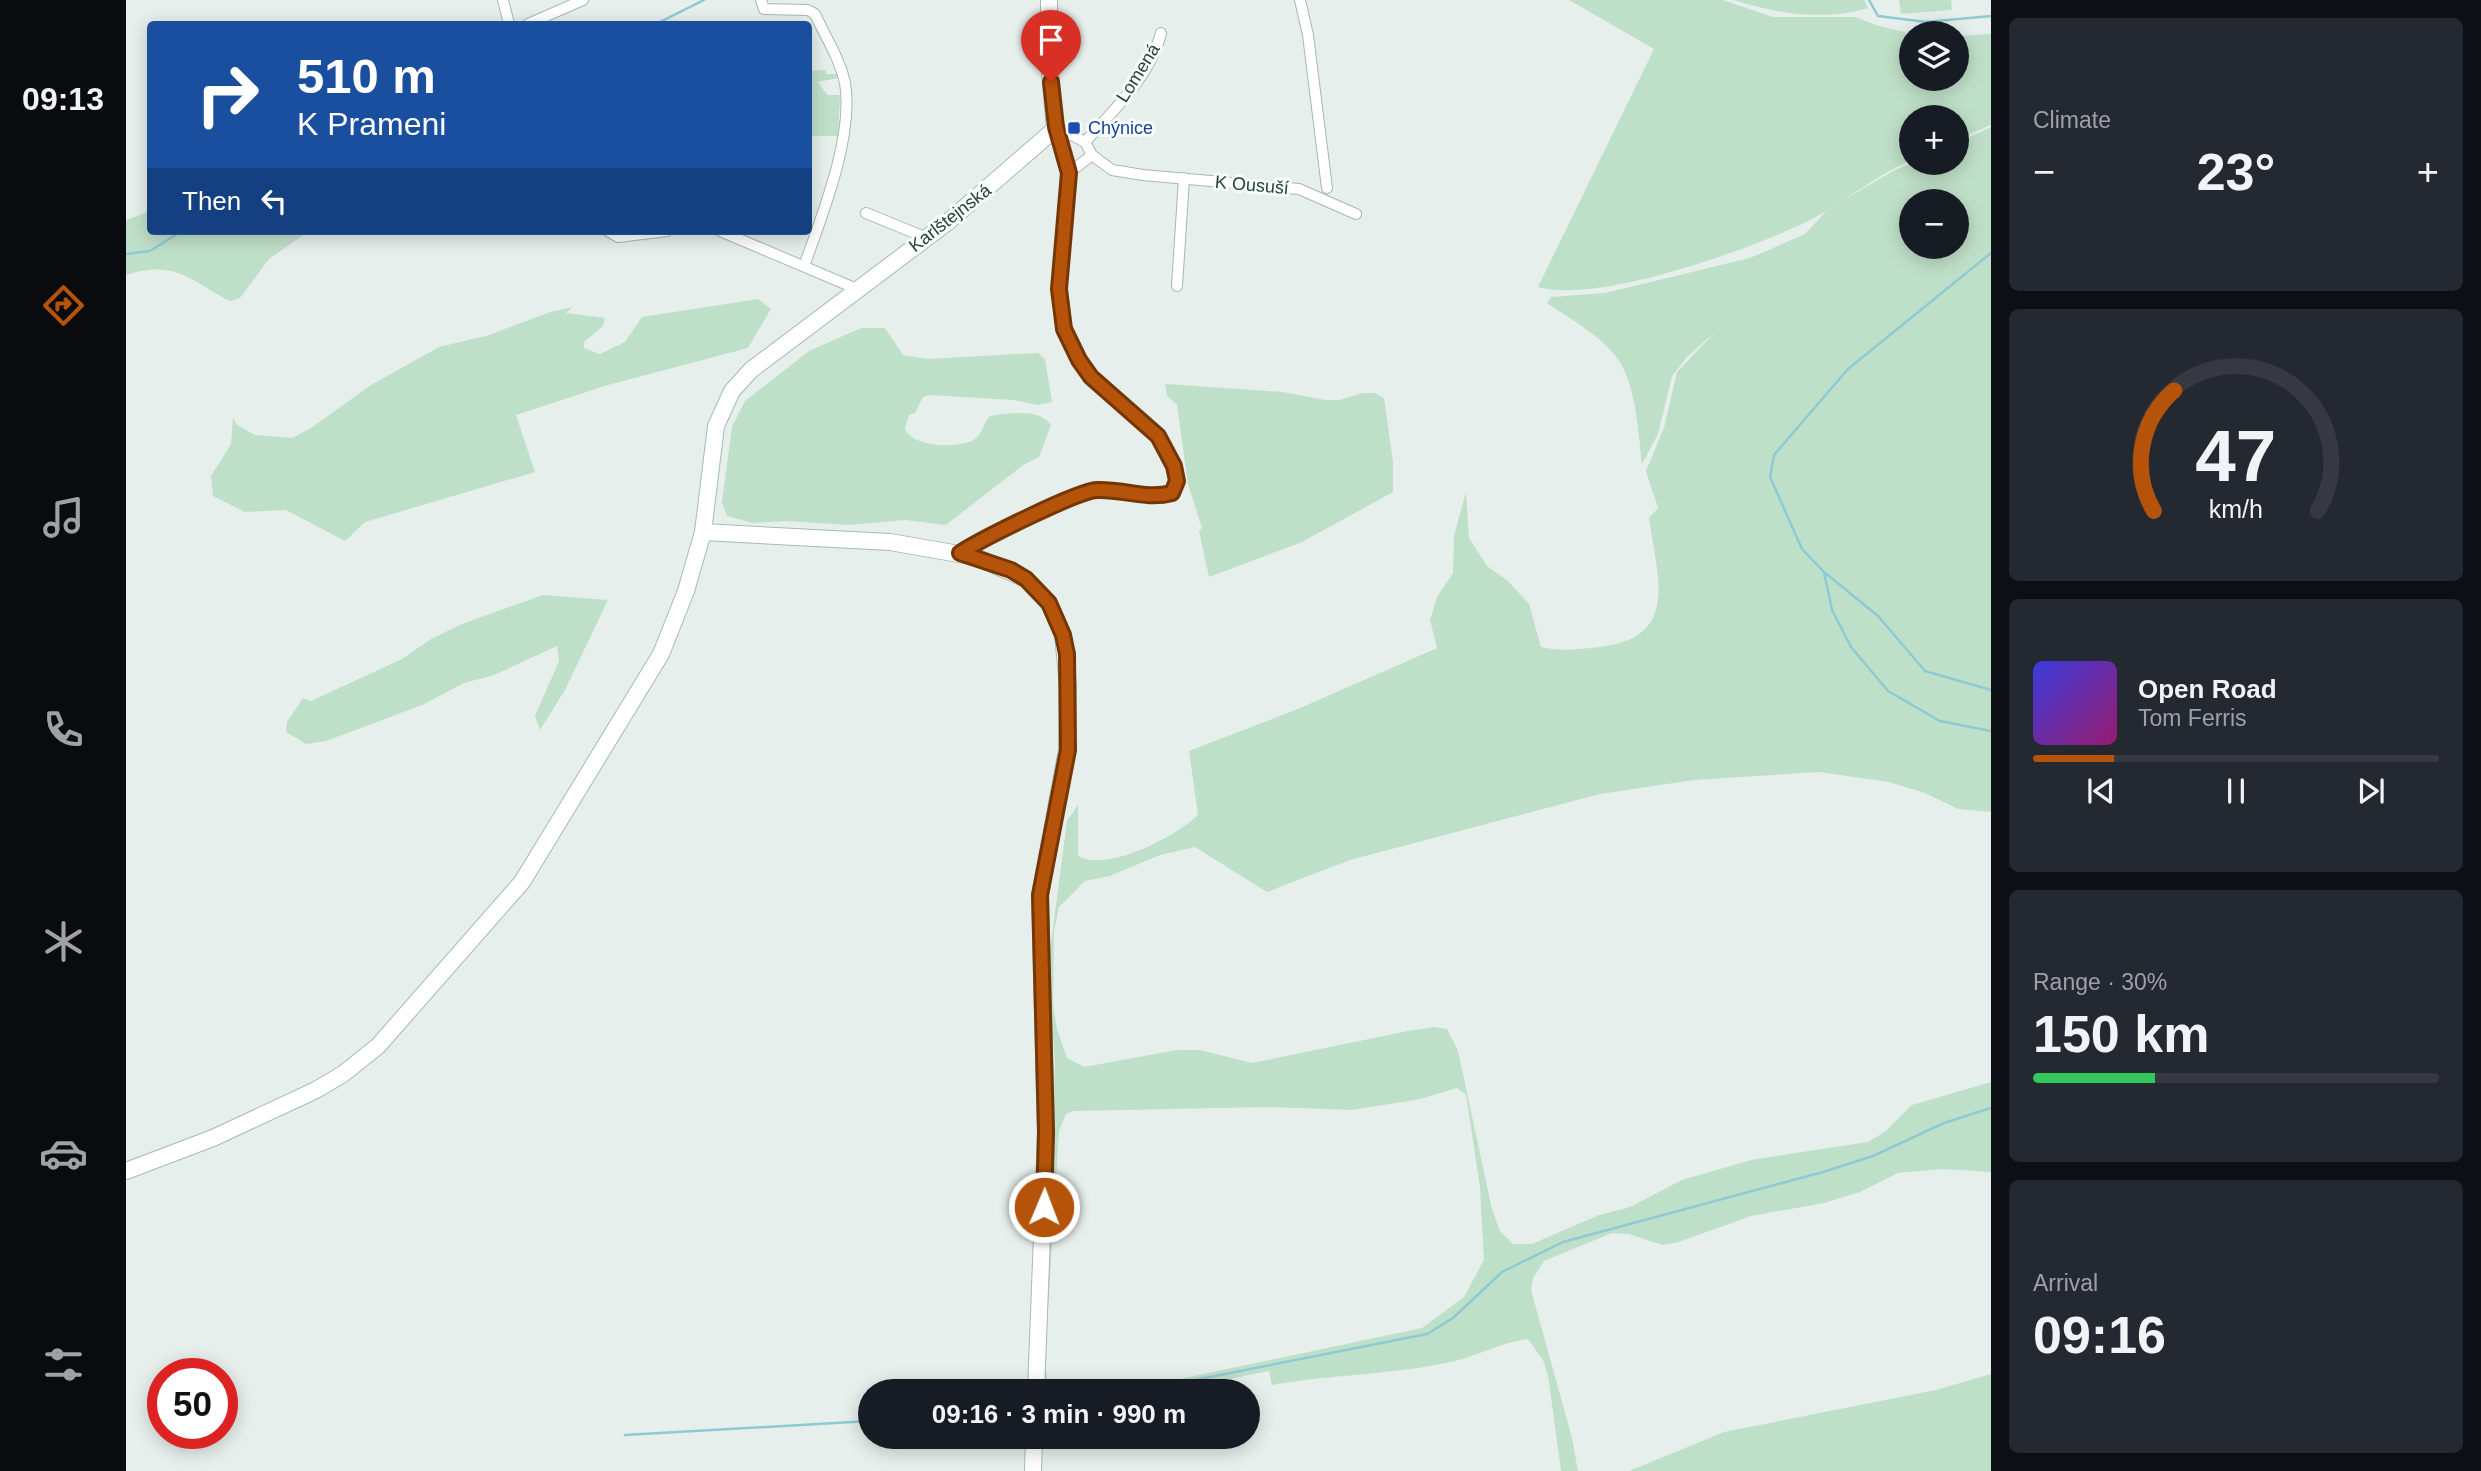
<!DOCTYPE html>
<meta charset="utf-8">
<style>
:root{--surface:#171b24;--page:#242831;--text:#f1f3f6;--muted:#9ea1a6;--line:#363941;--accent:#b45309}
body{margin:0;font-family:Helvetica,sans-serif;background:var(--page);color:var(--text);height:100vh;display:flex;flex-direction:column;font-size:26px;white-space:nowrap}
*{box-sizing:border-box;margin:0}
p{font-size:23px;color:var(--muted)}
.icon{flex:none;width:38px;height:38px;fill:none;stroke:currentColor;stroke-width:2;stroke-linecap:round;stroke-linejoin:round}
.map{position:relative;flex:1;overflow:hidden}
.panel{display:flex;flex-direction:column;gap:18px;padding:18px;background:#0d0f14;width:490px}
.panel>*{flex:none}
.banner{position:absolute;left:21px;top:21px;width:665px;height:214px;border-radius:7px;box-shadow:0 4px 18px #0003;background:#1a4fa0;color:#fff;overflow:hidden}
.controls{position:absolute;left:1773px;top:21px;display:grid;gap:14px}
.controls a{display:grid;place-items:center;width:70px;height:70px;border-radius:50%;background:var(--surface);box-shadow:0 4px 18px #0003;font-size:35px}
.speed{position:absolute;left:21px;top:1358px;display:flex;gap:14px;font-size:35px;font-weight:700;text-align:center}
.speed>*{display:grid;place-content:center;width:91px;height:91px;border-radius:50%;background:var(--surface);box-shadow:0 4px 18px #0003;line-height:1}
.speed .limit{border:10px solid #d22;background:#fff;color:#111}
.pin{position:absolute;display:grid;place-items:center;width:60px;height:60px;color:#fff;margin:-72px -30px;border-radius:50% 50% 50% 0;rotate:-45deg;box-shadow:0 0 7px #0007}
.pin .icon{rotate:45deg}
.me{position:absolute;width:77px;margin:-38px;rotate:1deg;stroke-linejoin:round;filter:drop-shadow(0 0 5px #0008)}
.turn{display:flex;align-items:center;gap:24px;height:147px;padding:0 35px;font-size:32px}
.turn .icon{width:91px;height:91px;stroke-width:2.5}
.turn b{display:block;font-size:49px;line-height:60px}
.then{display:flex;align-items:center;height:66px;padding:0 35px;background:#0003;gap:14px;font-size:26px}
.big{font-size:52px;font-weight:700;line-height:1.1}
.panel .widget{flex:1;display:flex;flex-direction:column;justify-content:center;gap:10px;min-width:0;padding:0 24px;border-radius:10px;background:var(--page)}
.panel .dial{align-items:center;gap:0}
.dial svg{height:182px;overflow:visible;fill:none;stroke:var(--line);stroke-width:7;stroke-linecap:round;text-anchor:middle}
.dial text{fill:var(--text);stroke:none}
.song{display:flex;align-items:center;gap:21px}
.cover{width:84px;height:84px;border-radius:10px;background:linear-gradient(135deg,hsl(240 70% 55%),hsl(320 70% 35%))}
.played{height:7px;border-radius:4px;background:linear-gradient(90deg,var(--accent) 20%,var(--line) 20%)}
.keys{display:flex;justify-content:space-around;direction:ltr}
.heat{display:flex;justify-content:space-between;align-items:center;font-size:38px;direction:ltr}
.charge{height:10px;border-radius:5px;background:linear-gradient(90deg,#34c759 30%,var(--line) 0)}
.trip{position:absolute;left:732px;top:1379px;width:402px;height:70px;border-radius:35px;background:var(--surface);box-shadow:0 4px 18px #0003;font-weight:700;line-height:70px;text-align:center}
main{display:flex;flex:1;min-height:0}
.menu{display:flex;flex-direction:column;width:126px;justify-content:space-around;align-items:center;background:#090b0e;color:var(--muted)}
.menu .icon{width:49px;height:49px}
.menu .selected{color:var(--accent)}
.menu b{font-size:32px;color:var(--text)}
.map>svg:first-child{display:block}
</style>
<main>
<nav class="menu">
<b>09:13</b>
<svg class="icon selected" aria-label="directions" viewBox="0 0 24 24"><path d="M12 3l9 9-9 9-9-9zM9 14v-3h6M13 9l2 2-2 2"/></svg>
<svg class="icon" aria-label="music" viewBox="0 0 24 24"><path d="M9 18V5l10-2v13"/><circle cx="6" cy="18" r="3"/><circle cx="16" cy="16" r="3"/></svg>
<svg class="icon" aria-label="phone" viewBox="0 0 24 24"><path d="M5 4h4l2 5-3 2q2 4 5 5l2-3 5 2v4C11 20 4 13 5 4z"/></svg>
<svg class="icon" aria-label="climate" viewBox="0 0 24 24"><path d="M12 3v18M4 7l16 10M4 17L20 7"/></svg>
<svg class="icon" aria-label="car" viewBox="0 0 24 24"><path d="M5 17H2v-5l4-1 3-4h7l3 4 3 1v5h-3M9 17h6M6 11h13"/><circle cx="7" cy="17" r="2"/><circle cx="17" cy="17" r="2"/></svg>
<svg class="icon" aria-label="filters" viewBox="0 0 24 24"><path d="M4 7h16M4 17h16"/><circle cx="9" cy="7" r="2"/><circle cx="15" cy="17" r="2"/></svg>
</nav>
<div class="map">
<svg width="1865" height="1471" viewBox="0 0 1865 1471">
<rect width="100%" height="100%" fill="#e6efeb"/>
<path fill="#bfe0c8" fill-rule="evenodd" d="M1443,0H1597L1647,17H1730L1750,25L1785,34V79H1830L1831,36L1865,34V125L1831,139L1830,117H1785V160C1749,176 1719,202 1684,220C1626,249 1473,304 1412,287L1528,49Z
M1608,0H1738L1742,8C1699,21 1650,14 1608,0Z
M1773,0H1825L1826,10L1775,14Z
M700,70V74H711L712,78L692,82L701,95H714L712,136H683V71Z
M1865,127V812L1832,809L1799,793L1763,782L1693,772L1568,780L1474,794L1224,860L1141,892L1069,847L1034,855L984,876L959,881L933,907L928,931L927,1004L931,1029L941,1058L958,1067L1051,1050H1074L1126,1063L1282,1031L1308,1027L1321,1029L1332,1051L1366,1209L1374,1231L1387,1244H1406L1473,1215L1504,1207L1556,1180L1625,1160L1742,1142L1760,1131L1786,1105L1865,1082V1172L1815,1169L1772,1173L1734,1192L1698,1203L1625,1216L1553,1242L1536,1245L1503,1234L1486,1233L1418,1261L1407,1278L1405,1290L1446,1438L1452,1471H1435L1422,1375L1417,1360L1402,1339C1376,1342 1354,1355 1329,1361C1269,1375 1206,1374 1146,1385L1143,1371L1045,1391H997L1296,1328L1338,1297L1358,1260L1354,1187L1340,1095L1331,1088L1294,1099L1226,1110L1141,1107L947,1111L940,1114L933,1131L919,1357L922,1391H917L929,1064L924,996V951L941,821L952,805V856C980,873 1051,836 1072,815L1063,751L1172,709L1311,648L1304,620L1311,597L1327,573L1328,536L1340,492L1343,538L1361,566L1382,581L1403,604L1415,647C1434,652 1453,649 1474,647C1555,637 1531,577 1523,518L1532,508L1520,471L1538,428L1551,372L1590,331L1561,357L1546,376L1532,434L1516,464C1512,431 1511,394 1495,364C1482,340 1443,318 1421,303L1425,297L1479,293L1624,258L1679,234L1701,210L1767,171L1786,163H1830L1831,143ZM1785,201H1830V247H1785Z
M24,211V231H183L143,259L114,298L104,301C64,281 51,259 0,275V220Z
M632,299L645,309L622,348L482,385L390,415L409,472L239,522L219,541L160,510L119,512L87,496L85,476L105,444L107,418L111,425L129,435L166,438L185,428L245,385L313,347L360,336L424,312L447,307L440,313L479,318L477,326L458,342V348L474,354L499,342L516,317Z
M735,328H759L777,355L802,359L912,353L919,359L926,402L912,405L887,400L803,395L797,397L789,413L783,415L779,428C784,448 835,449 849,439C857,433 857,423 864,416C881,413 914,408 925,425L913,457L897,465L820,525L779,520L722,525L661,521L627,523L601,516L596,502L606,427L619,401L683,351Z
M1039,384L1157,392L1199,400H1213L1237,393H1249L1258,398L1267,462V492L1176,542L1083,577L1073,531L1076,528L1062,484L1051,405L1041,396Z
M417,595L482,600L439,690L414,730L409,716L433,661L431,646L368,675L338,683L296,705L200,741L180,744L160,732L161,722L177,698L185,701L276,659L305,639L336,624Z
M1865,1374V1471H1503L1598,1432L1810,1390Z"/>
<g fill="none" stroke-linecap="round" stroke-linejoin="round">
<path stroke="#8ec9d4" stroke-width="2.5" d="M1743,0L1752,16L1800,22L1865,16
M530,24L578,0
M1865,253L1722,369L1648,455L1644,477L1676,549L1698,572L1706,610L1725,647L1762,691L1814,721L1865,731
M0,254L24,251L56,231
M1698,572L1752,616L1799,671L1865,690
M1013,1391L1301,1334L1327,1318L1376,1272L1437,1242L1697,1172L1747,1156L1818,1123L1865,1108
M499,1435L744,1421"/>
<g stroke="#a8b8b2" stroke-width="12">
<path id="street" d="M377,0L383,24
M635,0L638,9L682,10L689,14C699,36 714,59 719,83C728,136 696,216 678,266
M1174,0L1182,35L1201,188
M402,24L457,0
M930,127L959,142L966,155L986,170L1017,175L1173,189L1230,214
M959,142C987,111 1025,75 1035,33
M943,173L966,155
M740,213L801,238
M482,231L492,237L541,231
M594,231L731,289
M1051,286L1058,178
M834,553C854,540 951,491 972,490C998,488 1020,500 1047,493C1065,444 994,406 967,378C958,369 951,358 945,347C917,293 948,230 943,173C941,158 934,142 930,127"/>
</g>
<g stroke="#a4bbb3" stroke-width="18">
<path id="secondary" d="M577,532L764,542L850,557L900,579L923,603L937,635L942,686L941,750L914,895L920,1132L910,1391
M0,1171L87,1138L190,1090L217,1074L252,1046L396,882L535,654L560,591L577,532L590,426L606,391L625,370L823,221L929,129L923,60V0
M907,1471L908,1437"/>
</g>
<use href="#street" stroke="#fff" stroke-width="10"/>
<use href="#secondary" stroke="#fff" stroke-width="16"/>
</g>
<g fill="none" stroke-linecap="round" stroke-linejoin="round">
<g stroke="#753606" stroke-width="18">
<path id="route" d="M918,1207L920,1132L914,895L942,750L941,654L937,635L923,603L900,579L885,570L834,553C854,540 951,491 971,490C998,489 1020,500 1046,493L1051,481L1048,466L1032,436L965,377L953,360L938,329L933,289L943,173L930,127L925,82"/>
</g>
<use href="#route" stroke="#b45309" stroke-width="12"/>
</g>
<rect fill="#1a4fb4" stroke="#f7fbf9" stroke-width="2.5" x="941" y="121" width="14" height="14" rx="3.5"/>
<g text-anchor="middle" dominant-baseline="central" stroke-width="6" stroke-linejoin="round" paint-order="stroke">
<g font-size="18" fill="#24423a" stroke="#f7fbf9">
<text transform="translate(1012 73) rotate(-58)">Lomená</text>
<text transform="translate(1126 185) rotate(5)">K Ousuší</text>
<text transform="translate(824 218) rotate(-38)">Karlštejnská</text>
</g>
<g font-size="18" fill="#164399" stroke="#f7fbf9" text-anchor="start">
<text x="962" y="128">Chýnice</text>
</g>
</g>
</svg>
<div class="controls">
<a><svg class="icon" aria-label="layers" viewBox="0 0 24 24"><path d="M12 4l9 5-9 5-9-5zM3 14l9 5 9-5"/></svg></a>
<a>+</a>
<a>−</a>
</div>
<div class="speed"><div class="limit">50</div></div>
<div class="pin" style="left:925px;top:82px;background:#d93025"><svg class="icon" aria-label="arrive" viewBox="0 0 24 24"><path d="M6 21V4h12l-3 4 3 4H6"/></svg></div>
<svg class="me" style="left:918px;top:1207px" viewBox="-20 -20 40 40"><circle r="17" fill="#b45309" stroke="#fff" stroke-width="3"/><path d="M0-11L8 9 0 5-8 9z" fill="#fff"/></svg>
<div class="trip">09:16 · 3 min · 990 m</div>
<div class="banner">
<div class="turn"><svg class="icon" aria-label="right" viewBox="0 0 24 24"><path d="M7 20v-9h11M14 6l5 5-5 5"/></svg><div><b>510 m</b>K Prameni</div></div>
<div class="then">Then<svg class="icon" aria-label="left" viewBox="0 0 24 24"><path d="M17 20v-9H6M10 6l-5 5 5 5"/></svg></div>
</div>
</div>
<section class="panel">
<div class="widget"><p>Climate</p>
<div class="heat"><a>−</a><b class="big">23°</b><a>+</a></div>
</div>
<div class="widget dial"><svg viewBox="0 0 100 80">
<path d="M14 69A42 42 0 1 1 86 69"/>
<path d="M14 69A42 42 0 0 1 23 16" stroke="#b45309"/>
<text x="50" y="56" font-size="32" font-weight="700">47</text>
<text x="50" y="72" font-size="11">km/h</text>
</svg></div>
<div class="widget">
<div class="song"><i class="cover"></i><div><b>Open Road</b><p>Tom Ferris</p></div></div>
<div class="played"></div>
<div class="keys"><svg class="icon" aria-label="previous" viewBox="0 0 24 24"><path d="M18 5L8 12l10 7zM5 5v14"/></svg><svg class="icon" aria-label="pause" viewBox="0 0 24 24"><path d="M8 5v14M16 5v14"/></svg><svg class="icon" aria-label="next" viewBox="0 0 24 24"><path d="M6 5l10 7-10 7zM19 5v14"/></svg></div>
</div>
<div class="widget"><p>Range · 30%</p><b class="big">150 km</b><div class="charge"></div></div>
<div class="widget"><p>Arrival</p><b class="big">09:16</b></div>
</section>
</main>
